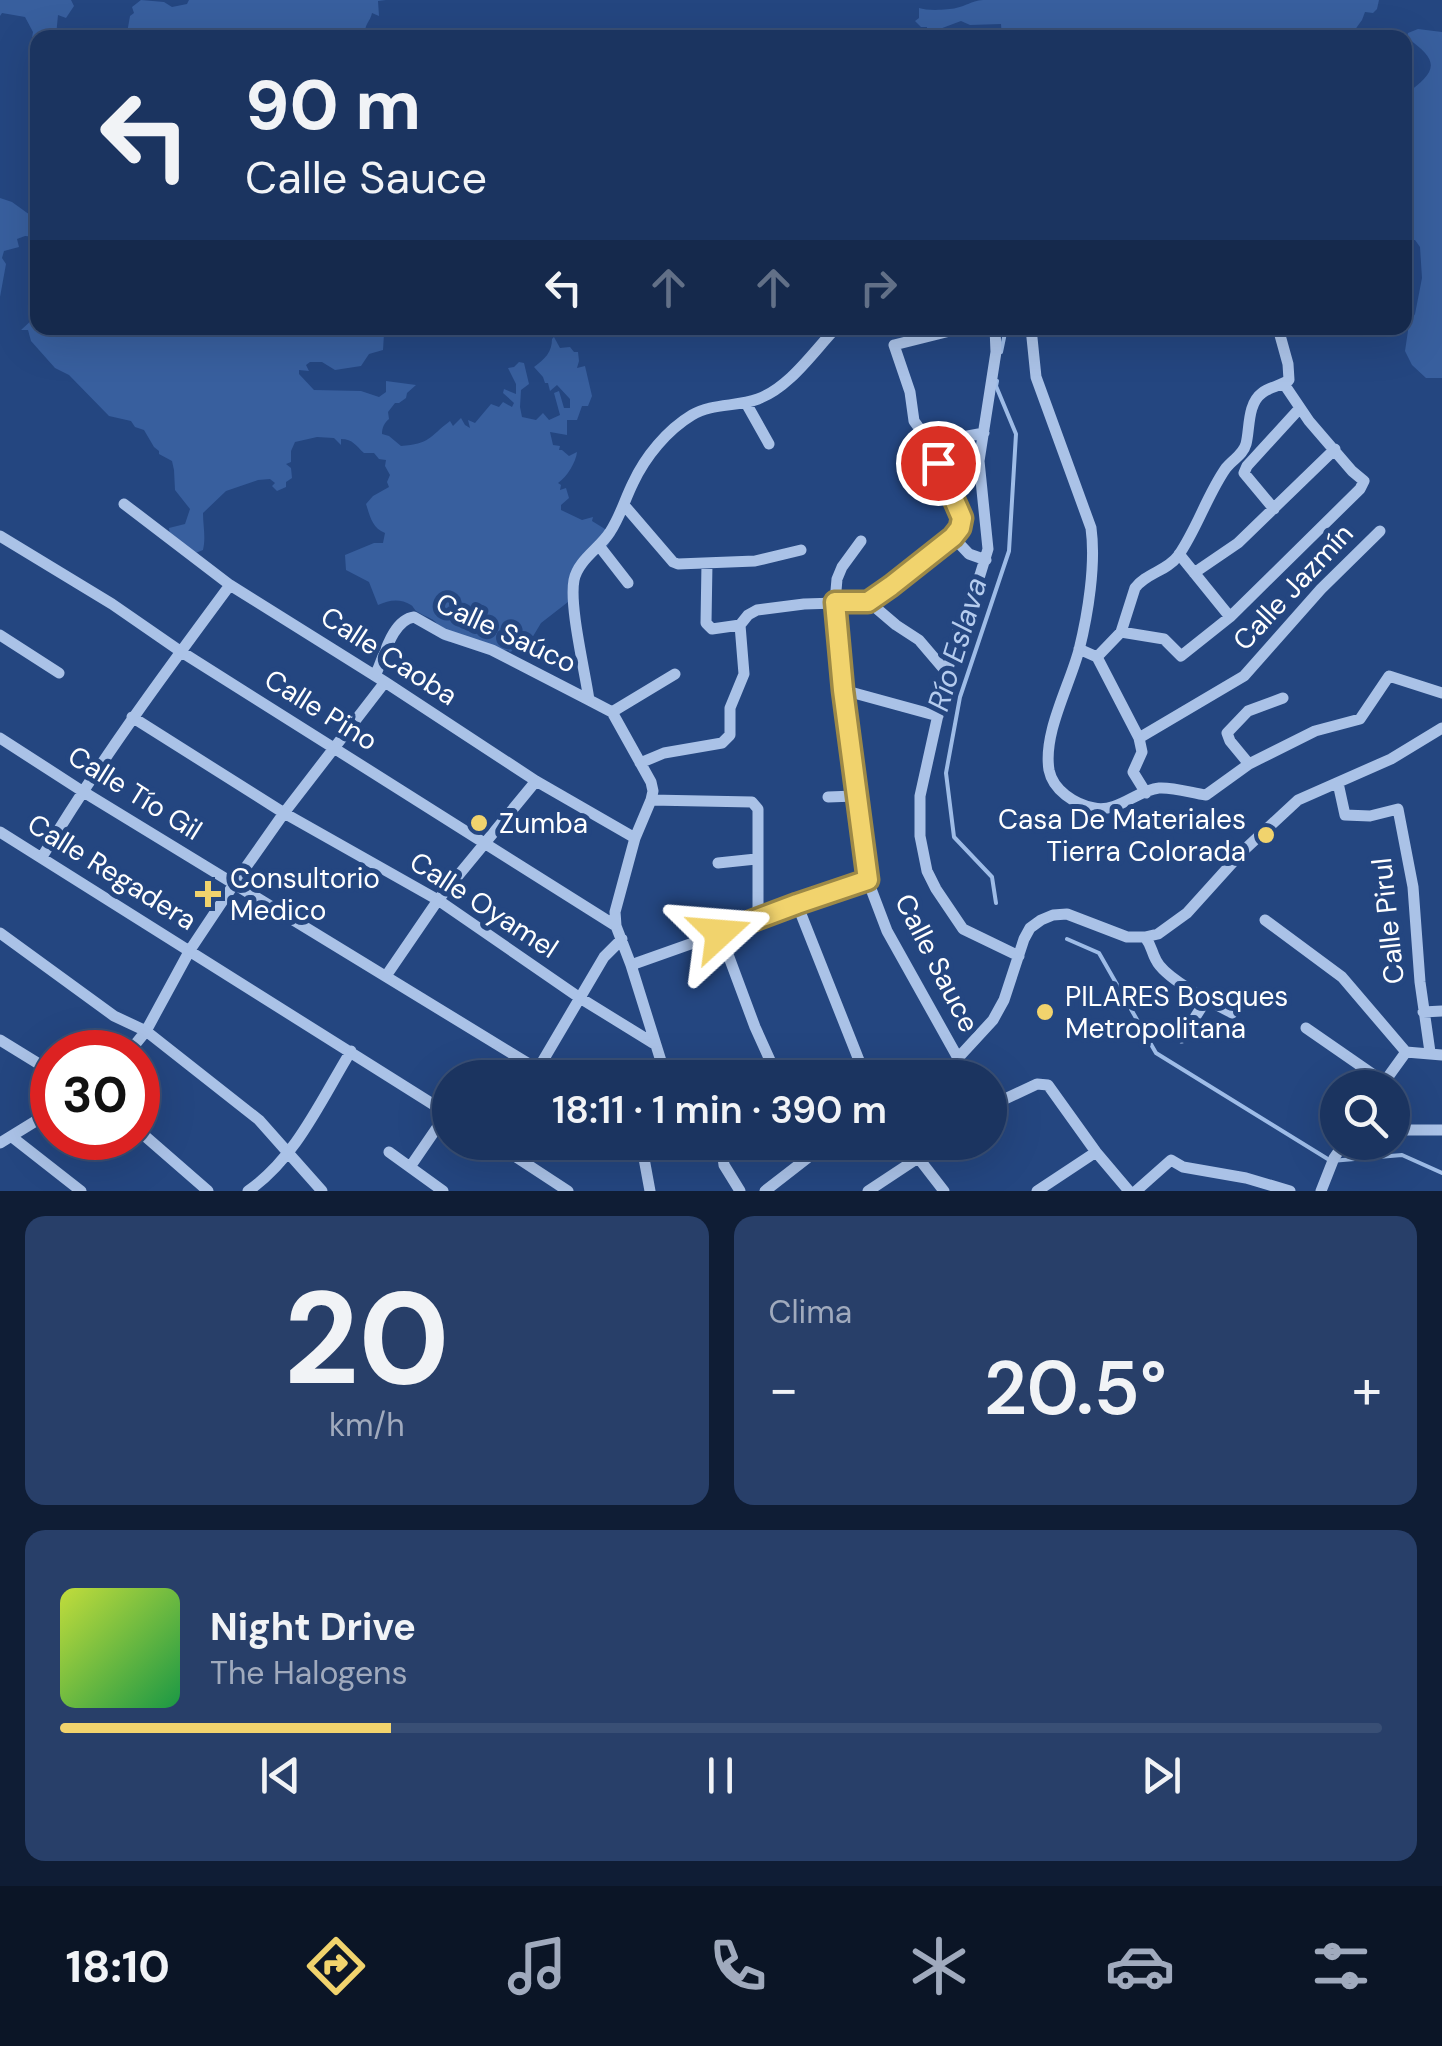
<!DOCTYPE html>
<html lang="es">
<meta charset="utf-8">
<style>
:root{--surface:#1b3460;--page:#283f69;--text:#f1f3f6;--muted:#a0aabd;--line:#394f75;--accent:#f1d36d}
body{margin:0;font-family:"DM Sans",sans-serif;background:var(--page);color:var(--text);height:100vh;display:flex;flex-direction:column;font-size:38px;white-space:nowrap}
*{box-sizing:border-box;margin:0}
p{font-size:32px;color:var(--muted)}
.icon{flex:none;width:55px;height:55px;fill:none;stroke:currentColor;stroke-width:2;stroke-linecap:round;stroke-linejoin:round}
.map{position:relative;height:1191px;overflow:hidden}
.side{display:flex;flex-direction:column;gap:25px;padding:25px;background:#0f1d35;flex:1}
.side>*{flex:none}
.guide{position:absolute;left:30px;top:30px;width:1382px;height:305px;border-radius:20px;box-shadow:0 10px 40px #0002,0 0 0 2px var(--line);background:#1b3460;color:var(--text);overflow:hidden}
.fabs{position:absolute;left:1320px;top:1070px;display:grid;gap:20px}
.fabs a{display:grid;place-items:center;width:90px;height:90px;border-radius:50%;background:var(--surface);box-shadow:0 10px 40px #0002,0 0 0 2px var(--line);font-size:50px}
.speed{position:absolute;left:30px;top:1030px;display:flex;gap:20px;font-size:50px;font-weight:700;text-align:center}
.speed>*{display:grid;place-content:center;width:130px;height:130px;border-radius:50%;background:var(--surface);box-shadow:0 10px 40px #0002,0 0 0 2px var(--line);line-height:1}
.speed .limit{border:15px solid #d22;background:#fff;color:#111}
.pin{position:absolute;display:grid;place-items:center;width:85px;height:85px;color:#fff;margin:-42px;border:5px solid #fff;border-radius:50%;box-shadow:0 2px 10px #0007}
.me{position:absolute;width:110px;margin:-55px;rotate:71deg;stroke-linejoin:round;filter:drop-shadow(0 0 8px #0008)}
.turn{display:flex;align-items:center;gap:35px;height:210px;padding:0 50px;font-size:45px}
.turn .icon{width:130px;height:130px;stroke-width:2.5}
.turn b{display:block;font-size:70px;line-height:85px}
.lanes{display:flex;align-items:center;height:95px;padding:0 50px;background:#0003;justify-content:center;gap:50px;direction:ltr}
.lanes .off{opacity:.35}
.big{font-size:75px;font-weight:600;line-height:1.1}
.side .widget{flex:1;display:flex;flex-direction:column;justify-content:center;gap:15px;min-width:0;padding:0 35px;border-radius:20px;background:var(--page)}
.side .dial{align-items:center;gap:0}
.dial b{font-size:130px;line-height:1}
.song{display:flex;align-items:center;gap:30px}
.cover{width:120px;height:120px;border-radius:15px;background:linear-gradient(135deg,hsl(70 70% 55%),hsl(140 70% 35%))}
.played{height:10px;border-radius:5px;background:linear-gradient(90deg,var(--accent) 25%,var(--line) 25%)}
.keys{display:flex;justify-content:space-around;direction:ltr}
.heat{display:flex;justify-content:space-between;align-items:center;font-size:55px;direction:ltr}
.side .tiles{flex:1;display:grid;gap:25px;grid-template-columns:1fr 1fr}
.widget:last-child{grid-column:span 2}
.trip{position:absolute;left:432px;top:1060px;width:575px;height:100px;border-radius:50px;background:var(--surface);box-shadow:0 10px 40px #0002,0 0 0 2px var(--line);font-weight:600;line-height:100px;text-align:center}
.menu{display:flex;height:160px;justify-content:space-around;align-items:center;background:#0b1526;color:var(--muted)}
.menu .icon{width:70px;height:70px}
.menu .current{color:var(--accent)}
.menu b{font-size:45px;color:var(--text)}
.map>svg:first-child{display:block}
</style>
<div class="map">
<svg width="1442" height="1191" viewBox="0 0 1442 1191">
<rect width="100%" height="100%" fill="#244680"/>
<path fill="#385f9e" d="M0,0H71L74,6L66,18L58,15L56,36L50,35L49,37L38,38L37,39L32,38L33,32L25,17L2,13L0,16Z
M141,0L164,2L172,7L187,4L189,0H386L378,1L379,16L372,13C370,23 363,24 366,37H119L120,35L127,33L130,16L134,13L132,7Z
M983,0H1379L1377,9L1373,13L1365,12L1362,20L1349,38H1002L1001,24L970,25L961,21L937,30L927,31V27H921L915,21L919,18V8C927,11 948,10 956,8C967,6 970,1 983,0Z
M1418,29L1442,32V378H1426L1412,365L1405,351L1409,324L1415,314L1422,278L1420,247L1415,240H1411L1409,233L1405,232V95C1436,72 1442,62 1407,38L1408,33Z
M0,198L12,202L37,220L38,237L25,236L17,239L19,247L4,251L2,258L6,264L0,297Z
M30,309L37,310L38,328H332L331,330L336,332L343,330L348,336L371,333L378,337L384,334L383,350L369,354L361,366L335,370L322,362H310L306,365L309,371L299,370V374L314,390L361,391L379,397L386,392V381L416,385L407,393L406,398L399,403H395L388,412L389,419C384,423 382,428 382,434L389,436L401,446C430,444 429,437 450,421L453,426L461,418L465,425L470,428L468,420L475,423L491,404L499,407L503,402L512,407L514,403L503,393L504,389L516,394V384L508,368L514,367L519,362L524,363L529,384L521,390L520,407L522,417L536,420L543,413L549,420L560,415L554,393L559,391L564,408H570V399L557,385L550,391L548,383H545L543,377L534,367C545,359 552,352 552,339L554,337L560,348L570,347L574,352H578L579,361L577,368L585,366L592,396L588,406H582L577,420H567V435L550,432L553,445L560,446L559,450H562L569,456L577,452C576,462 567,477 558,483L561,485L560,490L566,488L569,498L561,505V510L582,520L593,517L592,521L613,534C605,558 595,552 577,566L576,600L568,602L541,623L529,643L510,652L508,650C495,652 493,646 481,644C468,641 456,645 443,640C437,616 434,622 416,611C414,609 413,606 411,605C400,598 389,600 378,605L369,582L346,570L345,555L374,543H383L385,533C372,528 370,516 366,504L373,496L389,487L387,482L390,475L385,466L386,460L379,459L374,453H364C356,446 353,439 341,439V445L334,438L317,437L295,442L291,451V462L286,464L291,468L292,478L286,482V487L277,491L272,486L275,483L270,479L258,480L226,491L203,513C203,526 206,537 203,550L193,554L171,544L169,528L185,524L190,509L175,490L174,470L172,461L159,454V451L154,447L144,430L135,427L131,421L109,416L69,375L55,368L31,341L28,330H21L34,318Z"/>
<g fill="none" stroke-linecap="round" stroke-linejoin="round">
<path stroke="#9ebce7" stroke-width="4" d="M1001,352L1006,328
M996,903L992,877L954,837L946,773L960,697L1009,551L1016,434L996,386L997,381
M1067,939L1099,953L1156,1053L1331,1161L1402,1155L1442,1173"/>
<path stroke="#aac2e7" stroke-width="11" d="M995,328L996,352L979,461L988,549L980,575L955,638L920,796V836L927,871L936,889L963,929L1019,956
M1031,328L1036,377L1091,528C1096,564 1088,614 1079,650C1069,687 1043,733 1049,770C1053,790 1074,804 1094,808C1118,813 1137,790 1159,788C1173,787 1192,793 1206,795L1249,764L1315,731L1360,719L1389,676L1442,693
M746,403L769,444
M930,443L984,433
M124,504L230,585L385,682L536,781L635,838
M624,505L673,562L678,564L755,561L801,550
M1274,509L1244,473L1247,466L1300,408
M0,536L112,604L180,651L616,926
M953,537L969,554L986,560
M861,541L842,567L837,579L835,602L843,690L868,881L887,931L958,1058
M600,547L628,583
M1179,554L1230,617
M707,563L706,623L712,629L740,625L748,615L757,610L804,604L869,602L891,587L953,537L960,528L962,518L930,443L914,421L910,392L894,345L962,328
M1194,573L1238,543L1335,449
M869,602L896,625L919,640L948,674
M1121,632L1164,639L1181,656L1230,617L1360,489L1364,481L1352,471L1309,421L1284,384
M0,635L59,673
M1079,649L1097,657L1139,738L1142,752L1133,772L1146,793
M1097,657L1121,632L1135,588C1146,573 1167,571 1178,556C1197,529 1207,495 1226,468C1233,459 1243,455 1246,444C1250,429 1247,404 1262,393C1269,387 1281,386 1289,380L1288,364L1278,328
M375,676C384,657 392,620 414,617L444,634L492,650L589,700
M843,690L938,716
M612,712L675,674
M132,717L284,813L438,900L580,998L653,1043
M0,738L82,791L552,1078
M1139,738L1244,676L1321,589L1380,531
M640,763L664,753L722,743L730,735V708L744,674L740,625
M1249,764L1230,741L1227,733L1248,711L1283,698
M1338,783L1345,815L1370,816L1398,809L1413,887L1420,982L1430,1052
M828,797L855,796
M651,800L752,802L758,809V921
M0,832L450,1115
M42,857C99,762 164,674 230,585
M718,863L756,859
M797,904L866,1078
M1265,920L1342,977L1406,1052
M0,933L114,1016L146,1031L259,1120L322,1191
M720,933L755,1027L778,1078
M1145,937C1152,946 1151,951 1156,960C1165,979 1213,1003 1232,1013
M631,965L868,881
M386,976L438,900L536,781
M1423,1012L1442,1011
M1306,1028L1384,1082
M1182,1038L1206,1000
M0,1040L52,1072
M129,1052L146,1031L190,950L234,884L284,813L385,682
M538,1069L604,957L622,939
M663,1078L661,1061L631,965L616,926L615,912L635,838L651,800L653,791L651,782L612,712L589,700C585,671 569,606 574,580C578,560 600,548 610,532C620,517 625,499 633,483C645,457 667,430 692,415C712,403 737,407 758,399C790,387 813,352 836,328
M945,1078L958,1058L993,1020L1004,1000L1024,939L1030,928L1041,920L1053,915L1067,914L1127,937H1145L1158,934L1187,913L1243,851L1298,800L1391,759L1442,728
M1380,1088L1406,1052L1442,1055
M990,1106L1037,1084L1048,1085L1096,1152L1129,1191
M138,1130L208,1191
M1407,1130H1442
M12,1137L81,1191
M493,1142L568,1191
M641,1142L650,1191
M721,1142L724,1165L740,1191
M906,1142L944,1191
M0,1143L52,1111
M389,1152L443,1191
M410,1167L447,1113
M248,1191C296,1158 321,1100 351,1051
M765,1191L814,1153L842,1142
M868,1191L918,1158
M1037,1191L1096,1152
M1136,1191L1171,1160L1183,1167L1246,1178L1290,1191
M1321,1191L1334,1158L1345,1142"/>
</g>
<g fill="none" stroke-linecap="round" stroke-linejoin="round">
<g stroke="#9d8947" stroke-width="25">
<path id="route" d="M720,933L797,904L868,880L843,690L835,602H868L891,586L953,537L960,528L962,518L938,463"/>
</g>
<use href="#route" stroke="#f1d36d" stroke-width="18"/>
</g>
<g fill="#f1d36d" stroke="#244680" stroke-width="4">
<circle cx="479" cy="823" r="10"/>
<circle cx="1266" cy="835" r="10"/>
<path d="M203 879h10v10h10v10h-10v10h-10v-10h-10v-10h10z"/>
<circle cx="1045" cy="1012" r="10"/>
</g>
<g text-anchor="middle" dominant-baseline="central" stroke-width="10" stroke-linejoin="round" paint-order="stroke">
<g font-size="28" fill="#fff" stroke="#244680">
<text transform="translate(1293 587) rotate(-47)">Calle Jazmín</text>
<text transform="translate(506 633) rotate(25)">Calle Saúco</text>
<text transform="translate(389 656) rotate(33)">Calle Caoba</text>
<text transform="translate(321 710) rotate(32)">Calle Pino</text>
<text transform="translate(135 793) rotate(32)">Calle Tío Gil</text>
<text transform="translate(112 872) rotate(32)">Calle Regadera</text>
<text transform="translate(484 905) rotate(33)">Calle Oyamel</text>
<text transform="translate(1388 921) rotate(-96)">Calle Pirul</text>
<text transform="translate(937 963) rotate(63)">Calle Sauce</text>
</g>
<g font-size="28" fill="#fff" stroke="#244680" text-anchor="start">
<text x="1246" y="819" text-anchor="end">Casa De Materiales<tspan x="1246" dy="32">Tierra Colorada</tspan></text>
<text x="499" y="823">Zumba</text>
<text x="230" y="878">Consultorio<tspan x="230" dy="32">Medico</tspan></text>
<text x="1065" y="996">PILARES Bosques<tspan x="1065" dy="32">Metropolitana</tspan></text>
</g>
<g font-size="30" font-style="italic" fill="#b5ccee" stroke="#244680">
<text transform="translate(957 644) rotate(-73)">Río Eslava</text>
</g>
</g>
</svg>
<div class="fabs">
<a><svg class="icon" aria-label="search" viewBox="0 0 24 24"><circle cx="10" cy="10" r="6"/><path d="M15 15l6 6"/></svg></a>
</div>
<div class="speed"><div class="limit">30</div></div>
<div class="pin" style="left:938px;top:463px;background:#d93025"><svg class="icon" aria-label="arrive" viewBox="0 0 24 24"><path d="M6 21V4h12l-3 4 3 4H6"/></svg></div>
<svg class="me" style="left:720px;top:933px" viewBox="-20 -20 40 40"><path d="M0-17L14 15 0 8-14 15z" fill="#f1d36d" stroke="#fff" stroke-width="4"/></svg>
<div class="trip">18:11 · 1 min · 390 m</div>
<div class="guide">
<div class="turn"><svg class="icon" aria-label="left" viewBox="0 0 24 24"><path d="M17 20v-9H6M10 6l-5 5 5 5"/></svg><div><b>90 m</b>Calle Sauce</div></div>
<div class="lanes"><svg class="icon" aria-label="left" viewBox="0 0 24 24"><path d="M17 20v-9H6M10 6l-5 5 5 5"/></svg><svg class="icon off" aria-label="ahead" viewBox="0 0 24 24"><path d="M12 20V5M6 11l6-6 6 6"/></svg><svg class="icon off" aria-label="ahead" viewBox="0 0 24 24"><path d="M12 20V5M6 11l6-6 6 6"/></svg><svg class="icon off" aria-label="right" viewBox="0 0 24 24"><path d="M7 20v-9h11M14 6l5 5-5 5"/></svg></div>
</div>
</div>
<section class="side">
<div class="tiles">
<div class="widget dial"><b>20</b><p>km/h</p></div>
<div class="widget"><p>Clima</p>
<div class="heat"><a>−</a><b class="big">20.5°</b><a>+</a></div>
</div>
<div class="widget">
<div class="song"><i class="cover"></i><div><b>Night Drive</b><p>The Halogens</p></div></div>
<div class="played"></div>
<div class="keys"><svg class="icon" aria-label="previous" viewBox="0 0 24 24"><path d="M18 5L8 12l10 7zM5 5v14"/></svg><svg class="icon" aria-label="pause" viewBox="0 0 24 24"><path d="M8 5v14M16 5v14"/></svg><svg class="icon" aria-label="next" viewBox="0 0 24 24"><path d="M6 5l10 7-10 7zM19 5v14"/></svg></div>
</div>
</div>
</section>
<nav class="menu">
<b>18:10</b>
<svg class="icon current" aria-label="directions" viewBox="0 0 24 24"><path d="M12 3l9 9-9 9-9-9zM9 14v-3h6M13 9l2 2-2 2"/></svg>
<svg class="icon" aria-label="music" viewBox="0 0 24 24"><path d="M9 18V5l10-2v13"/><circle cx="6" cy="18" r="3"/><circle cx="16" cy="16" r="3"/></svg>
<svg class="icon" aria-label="phone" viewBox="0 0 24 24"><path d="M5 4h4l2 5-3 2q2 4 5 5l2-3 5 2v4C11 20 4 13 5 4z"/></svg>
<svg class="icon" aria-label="climate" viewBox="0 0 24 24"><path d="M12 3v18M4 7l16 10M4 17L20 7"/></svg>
<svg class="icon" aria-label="car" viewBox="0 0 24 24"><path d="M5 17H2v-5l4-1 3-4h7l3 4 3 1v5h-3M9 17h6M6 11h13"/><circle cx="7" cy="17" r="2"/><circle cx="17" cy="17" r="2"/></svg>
<svg class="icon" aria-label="filters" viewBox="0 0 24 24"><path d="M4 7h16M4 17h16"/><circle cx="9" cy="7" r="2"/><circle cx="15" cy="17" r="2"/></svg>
</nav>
